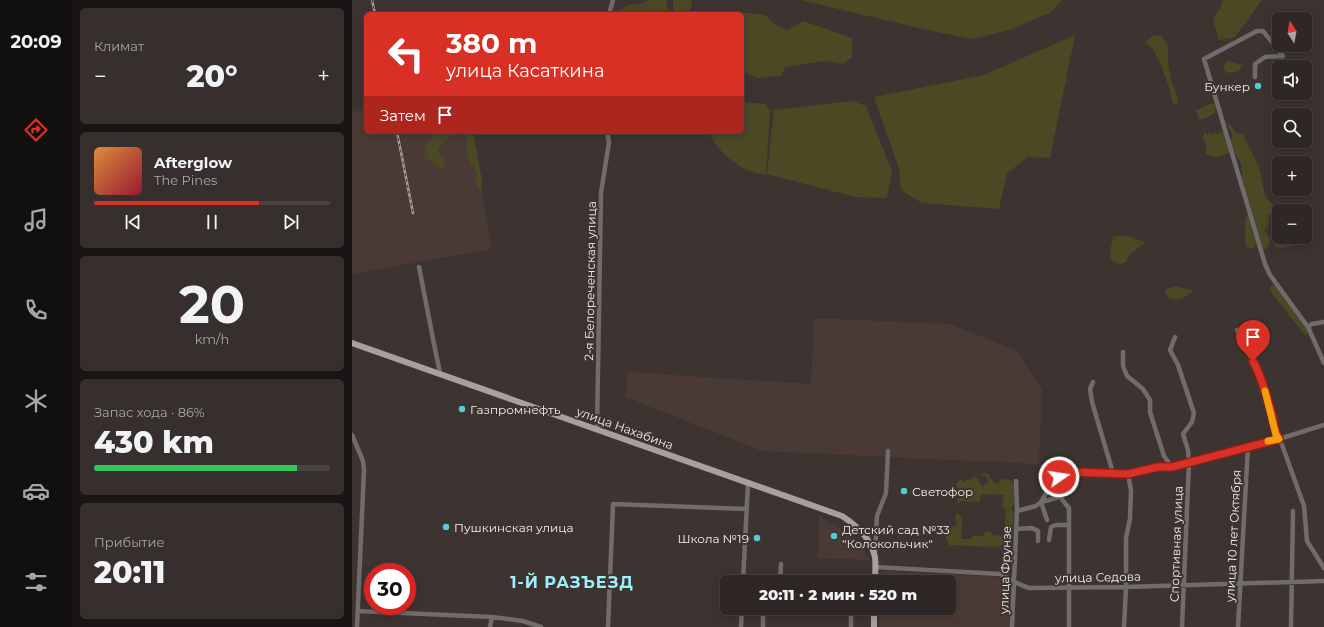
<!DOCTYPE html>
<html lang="ru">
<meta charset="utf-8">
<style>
:root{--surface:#2e2725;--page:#362f2d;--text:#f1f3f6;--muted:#a7a5a7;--line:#494442;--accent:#d93025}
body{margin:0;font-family:Montserrat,sans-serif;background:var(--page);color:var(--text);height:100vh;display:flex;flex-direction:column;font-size:15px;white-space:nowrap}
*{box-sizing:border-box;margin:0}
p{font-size:13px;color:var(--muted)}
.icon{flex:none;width:22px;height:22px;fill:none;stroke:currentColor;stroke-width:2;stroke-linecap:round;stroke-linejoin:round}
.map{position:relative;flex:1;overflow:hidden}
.panel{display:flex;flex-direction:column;gap:8px;padding:8px;background:#191514;width:280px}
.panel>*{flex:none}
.banner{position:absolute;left:12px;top:12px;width:380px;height:122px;border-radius:6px;box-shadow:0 2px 10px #0003,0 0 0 1px var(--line);background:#d93025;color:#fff;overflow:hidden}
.needle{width:26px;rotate:349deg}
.buttons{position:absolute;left:920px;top:12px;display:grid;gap:8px}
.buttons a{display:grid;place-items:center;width:40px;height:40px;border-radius:6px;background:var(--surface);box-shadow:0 2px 10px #0003,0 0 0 1px var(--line);font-size:20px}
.speed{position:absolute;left:12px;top:563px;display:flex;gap:8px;font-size:20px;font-weight:700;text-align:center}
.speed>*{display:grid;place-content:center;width:52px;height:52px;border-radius:50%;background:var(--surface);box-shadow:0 2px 10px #0003,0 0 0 1px var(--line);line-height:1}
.speed .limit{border:6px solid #d22;background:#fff;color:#111}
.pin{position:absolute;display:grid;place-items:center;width:34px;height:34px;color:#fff;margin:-41px -17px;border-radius:50% 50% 50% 0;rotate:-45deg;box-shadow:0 0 4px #0007}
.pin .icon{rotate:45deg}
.me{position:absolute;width:44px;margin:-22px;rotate:77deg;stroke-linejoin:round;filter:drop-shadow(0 0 3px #0008)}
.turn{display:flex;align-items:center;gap:14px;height:84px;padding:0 16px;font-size:18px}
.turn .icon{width:52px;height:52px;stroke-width:2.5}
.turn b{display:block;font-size:28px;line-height:34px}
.then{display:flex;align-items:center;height:38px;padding:0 16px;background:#0003;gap:8px;font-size:15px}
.big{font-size:30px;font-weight:800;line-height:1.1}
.panel .widget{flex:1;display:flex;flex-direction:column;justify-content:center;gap:6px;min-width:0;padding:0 14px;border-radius:6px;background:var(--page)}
.panel .dial{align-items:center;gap:0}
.dial b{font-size:52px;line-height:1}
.song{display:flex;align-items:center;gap:12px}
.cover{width:48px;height:48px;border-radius:6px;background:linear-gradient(135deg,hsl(30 70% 55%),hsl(350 70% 35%))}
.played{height:4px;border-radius:2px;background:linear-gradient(90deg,var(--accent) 70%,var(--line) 70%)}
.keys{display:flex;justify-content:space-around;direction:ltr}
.heat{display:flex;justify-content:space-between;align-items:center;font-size:22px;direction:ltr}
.charge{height:6px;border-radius:3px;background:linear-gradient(90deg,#34c759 86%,var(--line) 0)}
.trip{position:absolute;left:368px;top:575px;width:236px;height:40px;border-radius:6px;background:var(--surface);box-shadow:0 2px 10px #0003,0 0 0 1px var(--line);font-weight:800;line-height:40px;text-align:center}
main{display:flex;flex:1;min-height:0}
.tabs{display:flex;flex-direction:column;width:72px;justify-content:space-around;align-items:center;background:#12100f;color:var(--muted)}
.tabs .icon{width:28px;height:28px}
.tabs .current{color:var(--accent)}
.tabs b{font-size:18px;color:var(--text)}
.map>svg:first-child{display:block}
</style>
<main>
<nav class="tabs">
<b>20:09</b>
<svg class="icon current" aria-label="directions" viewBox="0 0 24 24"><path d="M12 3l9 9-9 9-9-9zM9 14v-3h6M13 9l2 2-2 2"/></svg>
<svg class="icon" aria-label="music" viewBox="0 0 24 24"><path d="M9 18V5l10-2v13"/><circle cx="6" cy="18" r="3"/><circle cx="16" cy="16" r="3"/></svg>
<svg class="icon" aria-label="phone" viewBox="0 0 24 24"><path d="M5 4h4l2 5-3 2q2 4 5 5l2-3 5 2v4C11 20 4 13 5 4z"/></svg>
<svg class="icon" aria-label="climate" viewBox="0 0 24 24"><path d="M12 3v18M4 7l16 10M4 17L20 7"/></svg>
<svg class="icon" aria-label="car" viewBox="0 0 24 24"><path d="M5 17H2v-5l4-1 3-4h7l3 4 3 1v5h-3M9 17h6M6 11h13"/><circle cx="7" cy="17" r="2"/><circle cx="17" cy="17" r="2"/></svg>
<svg class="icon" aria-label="filters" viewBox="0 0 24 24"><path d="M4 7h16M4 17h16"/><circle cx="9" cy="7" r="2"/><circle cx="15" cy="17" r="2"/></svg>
</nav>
<section class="panel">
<div class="widget"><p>Климат</p>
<div class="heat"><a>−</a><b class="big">20°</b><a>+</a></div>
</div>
<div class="widget">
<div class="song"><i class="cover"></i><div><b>Afterglow</b><p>The Pines</p></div></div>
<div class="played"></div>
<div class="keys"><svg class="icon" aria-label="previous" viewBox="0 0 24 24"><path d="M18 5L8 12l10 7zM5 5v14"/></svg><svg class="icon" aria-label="pause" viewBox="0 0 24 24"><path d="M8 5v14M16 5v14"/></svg><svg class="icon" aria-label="next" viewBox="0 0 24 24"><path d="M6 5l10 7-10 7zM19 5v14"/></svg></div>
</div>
<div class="widget dial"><b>20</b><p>km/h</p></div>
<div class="widget"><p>Запас хода · 86%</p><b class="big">430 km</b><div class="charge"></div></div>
<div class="widget"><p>Прибытие</p><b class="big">20:11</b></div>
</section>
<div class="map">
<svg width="972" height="627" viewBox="0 0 972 627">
<rect width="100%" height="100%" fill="#3d3431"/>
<path fill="#4a3a35" d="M14,109V132H118L140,249L0,274V112Z
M462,318L598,324L665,351L690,390L687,464L410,451L274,397L275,372L459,384Z
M467,516L492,531L510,548L518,560L466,558Z
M529,571L645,577L661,589L660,627H527L528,608H597V582H529Z"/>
<path fill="#4b4924" d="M296,0H314L315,6L319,14L264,13L276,5L289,4Z
M321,0H339L340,5L336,14H321Z
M449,0H710L699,12L660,29L621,39L575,30Z
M871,0H910L883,37L867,40L861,19L868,9Z
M381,11L413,15L422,24L435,31L451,21L500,38V57L491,64L473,61L433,67L429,76L405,78L390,71V14H380Z
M723,35L698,158L676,157L655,173L647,209L570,203L549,190L547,169L522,97L632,75Z
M802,35L809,36L816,45V63L819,80L826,98L825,104H821C819,90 808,59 800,48C798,45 795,45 793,42Z
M877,61L890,65L887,71L879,73L874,72L871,67L874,62Z
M500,101L514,106L540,171L535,198L503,197L415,174L422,110Z
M390,102L414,104L418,111L414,175C387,171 369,155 356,132H390Z
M856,104H864L863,113L854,118L847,119L844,110L853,107Z
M875,124L879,125L884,133L891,134L907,167L913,196L921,205L924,212L916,215L917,224L912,230L918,238V241L914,249H911L891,181L889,163L884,155L878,140L881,136Z
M862,130L865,135L868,132H872L877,148V152C869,157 862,159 854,154V144L851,138L853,132L856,136L857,132L862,135Z
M82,132H102L92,142L85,150L92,158V171L72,157L73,146L83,133Z
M110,132H121L130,180L129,192L123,182L125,173C115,160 114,152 115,136Z
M896,215L904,243L900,249L895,247C891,236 894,230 893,219Z
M927,225V237H941L939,246L930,248L924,247L921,244L920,240L922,237L920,229L922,226Z
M771,235L794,242L777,255L774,262L768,264L758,259L759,247L761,237Z
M920,285H922L927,289L953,323L956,334L953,335L919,292L918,288Z
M824,286L841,291C833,298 825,302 815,297L813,290Z
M631,473L636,474L639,479L646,485L648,479L659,480C665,488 665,501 659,509L662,512L660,543L644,547L597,545L593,535L596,529L605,525L603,517L606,513L610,519L609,536L610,539H619L620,536H631L633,531L639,532L640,535L650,536C654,528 653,518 654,509L650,507L652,495L630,494L627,502L609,501L606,505L605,498H609L604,484L608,479L612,482L616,478L618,482L620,477L624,476L627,482L630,486L636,483V480L633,476L629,475Z"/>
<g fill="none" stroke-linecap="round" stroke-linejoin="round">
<path stroke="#716c6c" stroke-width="4.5" d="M257,14L261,0
M931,56L911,31H905L852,59L913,264L918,275L956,327L972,363
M903,77V64L913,57L931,56
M67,267L82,344L88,373
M956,327L960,324L972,322
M885,330L911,382L920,416L924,435L929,442L952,506L955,541L972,568
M823,337L818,350L826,365L842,413L840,422L831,434L836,450L837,462L830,627
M771,352V366L775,376L791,389L798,400V412L812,456L820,467
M741,382L738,389L740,402L761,473
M245,430L249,193L257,142L255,132
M0,435L11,461L12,470L5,627
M689,502L697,488L707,477L718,472L776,474L807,467H820L927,439L972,425
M689,502L695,520
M665,511L684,506L689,502L708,497L717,508V627
M664,529L680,528L686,531V541
M697,540L699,527L704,525H717
M523,554L525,516L534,493L536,451
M523,567L648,574C658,578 666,585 677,588L774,587L972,581
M391,582L396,483
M428,582L429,564
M6,611L140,617L171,621L189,627
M138,627L140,617
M256,627L261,504L394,509
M389,627L390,608
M411,627V608
M499,627V608
M660,627L665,511L664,481
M772,627L774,587V538L778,519L779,490L776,474
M886,627L896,446
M939,627L941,511"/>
<path stroke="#a99fa1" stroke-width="6" d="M0,343L490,516C504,525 519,539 523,557C524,565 523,574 523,582
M522,627V608"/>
<g stroke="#a69f9c" stroke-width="2.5">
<path id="rail" d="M20,0L23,14
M45,132L61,213"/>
</g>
<use href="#rail" stroke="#3d3431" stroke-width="1" stroke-dasharray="3" stroke-linecap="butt"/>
</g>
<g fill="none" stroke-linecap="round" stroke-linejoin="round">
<g stroke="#8d1f18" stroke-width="10">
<path id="route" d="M707,477L718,472L776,474L806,467H820L927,439C922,432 922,423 920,415C915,396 910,378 901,361"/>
</g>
<use href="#route" stroke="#d93025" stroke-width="7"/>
<path stroke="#f59e0b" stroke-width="7" d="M913,391L924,435L927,439L916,441"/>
</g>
<g fill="#52cbd9" stroke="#3d3431" stroke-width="1.5">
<circle cx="906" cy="86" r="4"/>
<circle cx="110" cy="409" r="4"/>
<circle cx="552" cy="491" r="4"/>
<circle cx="94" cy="527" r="4"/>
<circle cx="482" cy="536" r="4"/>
<circle cx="405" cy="538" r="4"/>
</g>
<g text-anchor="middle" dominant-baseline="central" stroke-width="4" stroke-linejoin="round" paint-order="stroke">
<g font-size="12" fill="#f3edeb" stroke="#3d3431" text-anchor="start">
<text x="898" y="86" text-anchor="end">Бункер</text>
<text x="118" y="409">Газпромнефть</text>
<text x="560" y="491">Светофор</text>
<text x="102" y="527">Пушкинская улица</text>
<text x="490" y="529">Детский сад №33<tspan x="490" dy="14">"Колокольчик"</tspan></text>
<text x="397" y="538" text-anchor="end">Школа №19</text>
</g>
<g font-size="12" fill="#f3edeb" stroke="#3d3431">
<text transform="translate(238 281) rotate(-89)">2-я Белореченская улица</text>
<text transform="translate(273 428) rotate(20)">улица Нахабина</text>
<text transform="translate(881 536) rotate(-87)">улица 10 лет Октября</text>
<text transform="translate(824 544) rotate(-88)">Спортивная улица</text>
<text transform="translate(653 570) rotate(-88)">улица Фрунзе</text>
<text transform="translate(746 577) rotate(-1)">улица Седова</text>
</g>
<g font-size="16" font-weight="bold" letter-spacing="1" fill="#9ff0fa" stroke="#3d3431">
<text x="220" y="582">1-Й РАЗЪЕЗД</text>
</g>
</g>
</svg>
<div class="buttons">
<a><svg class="needle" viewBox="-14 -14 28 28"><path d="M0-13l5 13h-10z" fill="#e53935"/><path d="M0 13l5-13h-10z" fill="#a7a5a7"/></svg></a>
<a><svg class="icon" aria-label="sound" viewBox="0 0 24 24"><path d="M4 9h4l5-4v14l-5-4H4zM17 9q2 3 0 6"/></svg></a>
<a><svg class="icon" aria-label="search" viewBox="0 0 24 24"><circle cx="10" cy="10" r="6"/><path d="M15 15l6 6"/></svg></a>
<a>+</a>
<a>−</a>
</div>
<div class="speed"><div class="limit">30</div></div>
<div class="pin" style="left:901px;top:361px;background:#d93025"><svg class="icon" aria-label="arrive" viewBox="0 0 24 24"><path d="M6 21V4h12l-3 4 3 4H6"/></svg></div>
<svg class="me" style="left:707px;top:477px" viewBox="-20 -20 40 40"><circle r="17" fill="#d93025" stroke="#fff" stroke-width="3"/><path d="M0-11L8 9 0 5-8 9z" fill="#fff"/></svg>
<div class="trip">20:11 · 2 мин · 520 m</div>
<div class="banner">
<div class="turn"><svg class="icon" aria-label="left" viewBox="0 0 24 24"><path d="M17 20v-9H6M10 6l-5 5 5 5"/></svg><div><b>380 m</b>улица Касаткина</div></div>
<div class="then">Затем<svg class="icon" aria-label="arrive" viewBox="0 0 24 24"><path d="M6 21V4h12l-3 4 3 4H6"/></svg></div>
</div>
</div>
</main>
